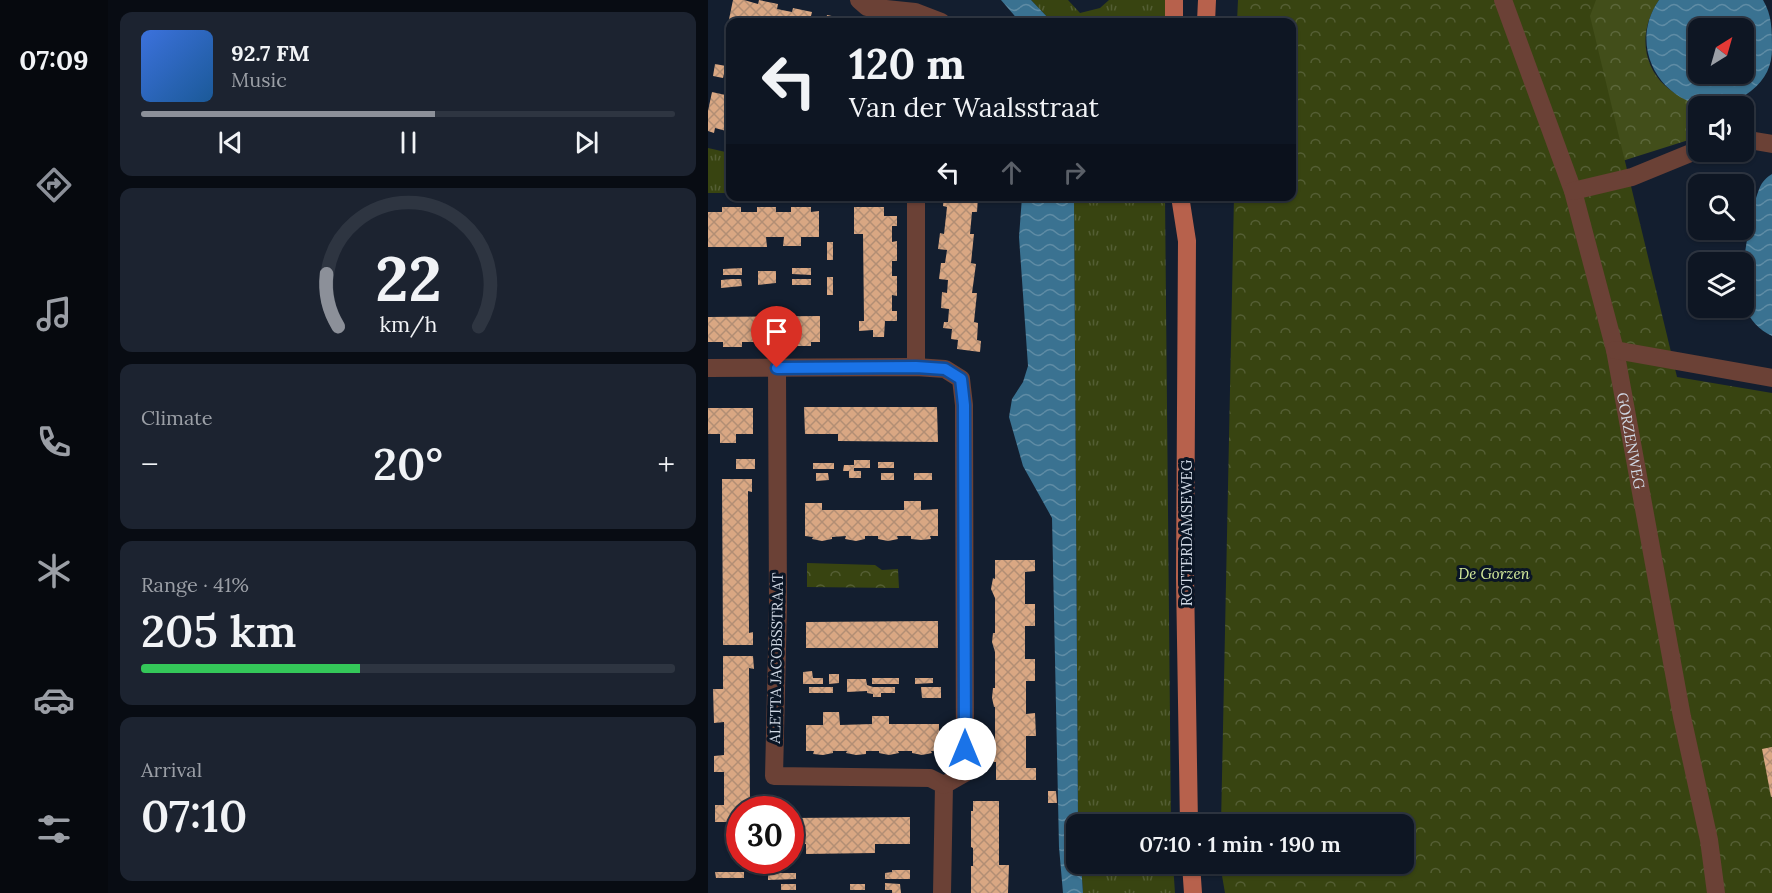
<!DOCTYPE html>
<meta charset="utf-8">
<style>
:root{--surface:#0e1623;--page:#1c2330;--text:#f1f3f6;--muted:#9b9fa6;--line:#2e3541;--accent:#8c9099}
body{margin:0;font-family:Lora,serif;background:var(--page);color:var(--text);height:100vh;display:flex;flex-direction:column;font-size:22px;white-space:nowrap}
*{box-sizing:border-box;margin:0}
p{font-size:20px;color:var(--muted)}
.icon{flex:none;width:33px;height:33px;fill:none;stroke:currentColor;stroke-width:2;stroke-linecap:round;stroke-linejoin:round}
.map{position:relative;flex:1;overflow:hidden}
.side{display:flex;flex-direction:column;gap:12px;padding:12px;background:#080c13;width:600px}
.side>*{flex:none}
.top-card{position:absolute;left:18px;top:18px;width:570px;height:183px;border-radius:12px;box-shadow:0 2px 4px #0004,0 0 0 2px var(--line);background:#0e1623;color:var(--text);overflow:hidden}
.needle{width:39px;rotate:37deg}
.tools{position:absolute;left:980px;top:18px;display:grid;gap:12px}
.tools a{display:grid;place-items:center;width:66px;height:66px;border-radius:12px;background:var(--surface);box-shadow:0 2px 4px #0004,0 0 0 2px var(--line);font-size:30px}
.speed{position:absolute;left:18px;top:796px;display:flex;gap:12px;font-size:30px;font-weight:700;text-align:center}
.speed>*{display:grid;place-content:center;width:78px;height:78px;border-radius:50%;background:var(--surface);box-shadow:0 2px 4px #0004,0 0 0 2px var(--line);line-height:1}
.speed .limit{border:9px solid #d22;background:#fff;color:#111}
.pin{position:absolute;display:grid;place-items:center;width:51px;height:51px;color:#fff;margin:-62px -26px;border-radius:50% 50% 50% 0;rotate:-45deg;box-shadow:0 0 6px #0007}
.pin .icon{rotate:45deg}
.me{position:absolute;width:66px;margin:-33px;rotate:0deg;stroke-linejoin:round;filter:drop-shadow(0 0 4px #0008)}
.turn{display:flex;align-items:center;gap:21px;height:126px;padding:0 24px;font-size:27px}
.turn .icon{width:78px;height:78px;stroke-width:2.5}
.turn b{display:block;font-size:42px;line-height:51px}
.lanes{display:flex;align-items:center;height:57px;padding:0 24px;background:#0003;justify-content:center;gap:30px;direction:ltr}
.lanes .off{opacity:.35}
.big{font-size:45px;font-weight:600;line-height:1.1}
.side .tile{flex:1;display:flex;flex-direction:column;justify-content:center;gap:9px;min-width:0;padding:0 21px;border-radius:12px;background:var(--page)}
.side .dial{align-items:center;gap:0}
.dial svg{height:156px;overflow:visible;fill:none;stroke:var(--line);stroke-width:7;stroke-linecap:round;text-anchor:middle}
.dial text{fill:var(--text);stroke:none}
.song{display:flex;align-items:center;gap:18px}
.cover{width:72px;height:72px;border-radius:9px;background:linear-gradient(135deg,hsl(220 70% 55%),hsl(210 70% 35%))}
.played{height:6px;border-radius:3px;background:linear-gradient(90deg,var(--accent) 55%,var(--line) 55%)}
.keys{display:flex;justify-content:space-around;direction:ltr}
.heat{display:flex;justify-content:space-between;align-items:center;font-size:33px;direction:ltr}
.charge{height:9px;border-radius:4px;background:linear-gradient(90deg,#34c759 41%,var(--line) 0)}
.trip{position:absolute;left:358px;top:814px;width:348px;height:60px;border-radius:12px;background:var(--surface);box-shadow:0 2px 4px #0004,0 0 0 2px var(--line);font-weight:600;line-height:60px;text-align:center}
main{display:flex;flex:1;min-height:0}
.tabs{display:flex;flex-direction:column;width:108px;justify-content:space-around;align-items:center;background:#06090e;color:var(--muted)}
.tabs .icon{width:42px;height:42px}
.tabs .selected{color:var(--accent)}
.tabs b{font-size:27px;color:var(--text)}
.map>svg:first-child{display:block}
</style>
<main>
<nav class="tabs">
<b>07:09</b>
<svg class="icon selected" aria-label="directions" viewBox="0 0 24 24"><path d="M12 3l9 9-9 9-9-9zM9 14v-3h6M13 9l2 2-2 2"/></svg>
<svg class="icon" aria-label="music" viewBox="0 0 24 24"><path d="M9 18V5l10-2v13"/><circle cx="6" cy="18" r="3"/><circle cx="16" cy="16" r="3"/></svg>
<svg class="icon" aria-label="phone" viewBox="0 0 24 24"><path d="M5 4h4l2 5-3 2q2 4 5 5l2-3 5 2v4C11 20 4 13 5 4z"/></svg>
<svg class="icon" aria-label="climate" viewBox="0 0 24 24"><path d="M12 3v18M4 7l16 10M4 17L20 7"/></svg>
<svg class="icon" aria-label="car" viewBox="0 0 24 24"><path d="M5 17H2v-5l4-1 3-4h7l3 4 3 1v5h-3M9 17h6M6 11h13"/><circle cx="7" cy="17" r="2"/><circle cx="17" cy="17" r="2"/></svg>
<svg class="icon" aria-label="filters" viewBox="0 0 24 24"><path d="M4 7h16M4 17h16"/><circle cx="9" cy="7" r="2"/><circle cx="15" cy="17" r="2"/></svg>
</nav>
<section class="side">
<div class="tile">
<div class="song"><i class="cover"></i><div><b>92.7 FM</b><p>Music</p></div></div>
<div class="played"></div>
<div class="keys"><svg class="icon" aria-label="previous" viewBox="0 0 24 24"><path d="M18 5L8 12l10 7zM5 5v14"/></svg><svg class="icon" aria-label="pause" viewBox="0 0 24 24"><path d="M8 5v14M16 5v14"/></svg><svg class="icon" aria-label="next" viewBox="0 0 24 24"><path d="M6 5l10 7-10 7zM19 5v14"/></svg></div>
</div>
<div class="tile dial"><svg viewBox="0 0 100 80">
<path d="M14 69A42 42 0 1 1 86 69"/>
<path d="M14 69A42 42 0 0 1 8 42" stroke="#8c9099"/>
<text x="50" y="56" font-size="32" font-weight="700">22</text>
<text x="50" y="72" font-size="11">km/h</text>
</svg></div>
<div class="tile"><p>Climate</p>
<div class="heat"><a>−</a><b class="big">20°</b><a>+</a></div>
</div>
<div class="tile"><p>Range · 41%</p><b class="big">205 km</b><div class="charge"></div></div>
<div class="tile"><p>Arrival</p><b class="big">07:10</b></div>
</section>
<div class="map">
<svg width="1064" height="893" viewBox="0 0 1064 893">
<defs>
<pattern id="grass-tufts" width="24" height="20" patternUnits="userSpaceOnUse" patternTransform="scale(1.5)"><rect width="24" height="20" fill="#384411"/><path d="M3 7l-1-3M5 7V3M7 7l1-3M15 17l-1-3M17 17v-4M19 17l1-3" fill="none" stroke="#545e34"/></pattern>
<pattern id="forest-crowns" width="20" height="18" patternUnits="userSpaceOnUse" patternTransform="scale(1.5)"><rect width="20" height="18" fill="#424e1a"/><path d="M2 6a3 3 0 1 1 6 0M12 15a3 3 0 1 1 6 0" fill="none" stroke="#5c673b"/></pattern>
<pattern id="park-crowns" width="20" height="18" patternUnits="userSpaceOnUse" patternTransform="scale(1.5)"><rect width="20" height="18" fill="#384411"/><path d="M2 6a3 3 0 1 1 6 0M12 15a3 3 0 1 1 6 0" fill="none" stroke="#545e34"/></pattern>
<pattern id="water-waves" width="16" height="10" patternUnits="userSpaceOnUse" patternTransform="scale(1.5)"><rect width="16" height="10" fill="#3a7291"/><path d="M0 5q4-4 8 0t8 0" fill="none" stroke="#5f8ca5"/></pattern>
<pattern id="building-cross-hatch" width="8" height="8" patternUnits="userSpaceOnUse" patternTransform="scale(1.5)"><rect width="8" height="8" fill="#d9a783"/><path d="M0 0l8 8M0 8l8-8" fill="none" stroke="#b28e74"/></pattern>
</defs>
<rect width="100%" height="100%" fill="#131e2f"/>
<path fill="url(#grass-tufts)" d="M323,0H360L372,13L392,8L401,0H457V22H344Z
M0,148L22,153V193H0Z
M366,197H457L463,825H370Z
M373,864H465L467,893H375Z"/>
<path fill="url(#forest-crowns)" d="M806,0H951C914,55 958,114 1022,102L1021,106H990V137L889,169Z"/>
<path fill="url(#park-crowns)" d="M530,0H888L882,16L969,377L1064,393V893H517L512,864H696V825H513L526,197L584,196V22H529Z
M99,563L167,565L174,570L190,569L191,588L99,587Z"/>
<path fill="url(#water-waves)" fill-rule="evenodd" d="M293,0H323L344,22H312Z
M951,0H1055C1064,15 1064,30 1064,48C1064,66 1058,79 1043,91C984,138 908,62 951,0ZM990,28H1035V74H990Z
M1064,174V336C1051,330 1042,320 1036,306C1029,288 1043,206 1052,187C1054,182 1059,177 1064,174Z
M314,197H366L370,825L369,864H373L375,893H355L351,847L344,518L315,466L301,417L304,399L315,382L320,366L311,237Z"/>
<path fill="url(#building-cross-hatch)" d="M25,0H36L50,4L51,0L70,4L69,9L84,12L85,8L104,12L103,16L118,20L119,15L138,19L137,22H22V24H20Z
M7,64L18,66L15,78L5,76Z
M4,92L22,96V132L7,128L6,133L0,131V111Z
M236,196H270L269,212H264L262,234H266L263,263L268,264L264,293H269L266,322L270,323L269,340L273,341L272,352L249,349L250,340L243,339L244,329L235,328L236,322H240L241,309L233,308L234,292L239,293L240,280L231,279L233,263H237L239,250L230,249L232,233L236,234L239,207L235,206Z
M14,207H33V212H49V207H68V212H83V207H103V212L111,211V237H93V246H75L76,237H58L59,247H0V212H14Z
M146,207H176V216H189V226H184V242L189,241V261H184V276H189V296L184,295V311H189V321H177L176,337H165V330L151,331V321H156L155,234H146Z
M119,242H125V260H119Z
M34,268V275H15V269Z
M84,268H103V275L84,274Z
M50,271H68V283L50,285Z
M119,277H125V295H119Z
M24,279H33L34,286L13,288V280Z
M84,279H103V285H84Z
M112,316V342H103V346H84V342H69V347H49V342H34V347H15V342H0V317Z
M96,407H229L230,442L130,441V434H97Z
M0,408H45V434H28V443H12V434H0Z
M28,459H47V469H28Z
M146,460H162V468H146V471H153V478H141V471H135L136,465H146Z
M170,462H186V468H170Z
M105,463H126V469H105Z
M108,473H120L121,480L108,481Z
M173,473H186V480H173Z
M206,473H224V480H206Z
M14,479H44V492L40,491V495L41,630V633L45,632V645H15Z
M196,501H213V510L230,509V536H222L223,539L213,540L203,539V536H189L190,539L180,541L170,539V536H157V539L148,541L137,539L138,536L124,537V539L114,541L104,539L105,537L97,536V503H114V510H196Z
M287,560H327V571L317,572V604H327V626H317V659H327V681H318V714L327,713L328,736H318V768H328V780H288V762H286L284,753L286,742L287,743V707H286L284,698L285,688H287V652L284,642L285,633H287V598L283,589L285,578L287,579Z
M230,621V648H98V622Z
M15,656H45L46,669L41,668L42,810H32V822H7V805H16V772H6V756L16,755V722L6,723L5,689H15Z
M104,671L105,678H115V684H95V672Z
M121,674H131V683L121,684Z
M164,678H191V684H164Z
M207,678H225V683L207,684Z
M139,679H158L159,685L165,687H187V693H173V697H165V694L159,693V691L139,692Z
M101,687H125V693H101Z
M213,687H233V698H214Z
M115,712H131L132,725L164,724V716H181V724H231V751H223L224,753L214,755L204,753V751H190L191,753L181,755L171,753V751H158V754L148,755L138,753L139,751H125V753L115,755L105,754L106,751H98V725H115Z
M1064,747V797H1063L1054,749Z
M340,791H348L349,803H340Z
M265,801H291V865H301L300,893H263V866H265V848L263,847V811H265Z
M202,817V844H167V853L98,854V844H82V818Z
M184,870H202V879H177V873L184,872Z
M7,872H36V878H8Z
M60,873H88V879L60,880Z
M177,883L192,884L193,893H184V890H177Z
M73,884H88V890H73Z
M142,884H157V890H142Z"/>
<g fill="none" stroke-linecap="round" stroke-linejoin="round">
<g stroke="#6b4136" stroke-width="18">
<path d="M151,0L159,7L207,12L233,22"/>
<path id="s1" d="M795,0L865,191L907,350L974,717L1001,840L1008,893"/>
<path d="M1035,139L1064,144"/>
<path d="M865,191L924,177L990,150"/>
<path d="M907,350L1064,378"/>
<path d="M208,367V196"/>
<path d="M0,368L208,367L237,369L253,379L256,405L257,773L236,785L234,893"/>
<path d="M69,368L70,607L66,776L222,778L236,785"/>
</g>
<path stroke="#b7614c" stroke-width="18" d="M466,22V0
M498,22L499,0
M472,196L479,241L477,578L481,825
M483,864L485,893"/>
</g>
<g fill="none" stroke-linecap="round" stroke-linejoin="round">
<g stroke="#114b97" stroke-width="15">
<path id="route" d="M69,368L208,367L237,369L253,379L256,405L257,749"/>
</g>
<use href="#route" stroke="#1a73e8" stroke-width="10"/>
</g>
<g text-anchor="middle" dominant-baseline="central" stroke-width="6" stroke-linejoin="round" paint-order="stroke">
<g font-size="15" fill="#d1d9e5" stroke="#0a1525">
<text stroke="none"><textPath href="#s1" startOffset="460">GORZENWEG</textPath></text>
<text transform="translate(478 533) rotate(-90)">ROTTERDAMSEWEG</text>
<text transform="translate(68 658) rotate(-89)">ALETTA JACOBSSTRAAT</text>
</g>
<g font-size="15" font-style="italic" fill="#d6ed9c" stroke="#0a1525">
<text x="786" y="573">De Gorzen</text>
</g>
</g>
</svg>
<div class="tools">
<a><svg class="needle" viewBox="-14 -14 28 28"><path d="M0-13l5 13h-10z" fill="#e53935"/><path d="M0 13l5-13h-10z" fill="#9b9fa6"/></svg></a>
<a><svg class="icon" aria-label="sound" viewBox="0 0 24 24"><path d="M4 9h4l5-4v14l-5-4H4zM17 9q2 3 0 6"/></svg></a>
<a><svg class="icon" aria-label="search" viewBox="0 0 24 24"><circle cx="10" cy="10" r="6"/><path d="M15 15l6 6"/></svg></a>
<a><svg class="icon" aria-label="layers" viewBox="0 0 24 24"><path d="M12 4l9 5-9 5-9-5zM3 14l9 5 9-5"/></svg></a>
</div>
<div class="speed"><div class="limit">30</div></div>
<div class="pin" style="left:69px;top:368px;background:#d93025"><svg class="icon" aria-label="arrive" viewBox="0 0 24 24"><path d="M6 21V4h12l-3 4 3 4H6"/></svg></div>
<svg class="me" style="left:257px;top:749px" viewBox="-20 -20 40 40"><circle r="19" fill="#fff"/><path d="M0-13L10 11 0 6-10 11z" fill="#1a73e8"/></svg>
<div class="trip">07:10 · 1 min · 190 m</div>
<div class="top-card">
<div class="turn"><svg class="icon" aria-label="left" viewBox="0 0 24 24"><path d="M17 20v-9H6M10 6l-5 5 5 5"/></svg><div><b>120 m</b>Van der Waalsstraat</div></div>
<div class="lanes"><svg class="icon" aria-label="left" viewBox="0 0 24 24"><path d="M17 20v-9H6M10 6l-5 5 5 5"/></svg><svg class="icon off" aria-label="ahead" viewBox="0 0 24 24"><path d="M12 20V5M6 11l6-6 6 6"/></svg><svg class="icon off" aria-label="right" viewBox="0 0 24 24"><path d="M7 20v-9h11M14 6l5 5-5 5"/></svg></div>
</div>
</div>
</main>
